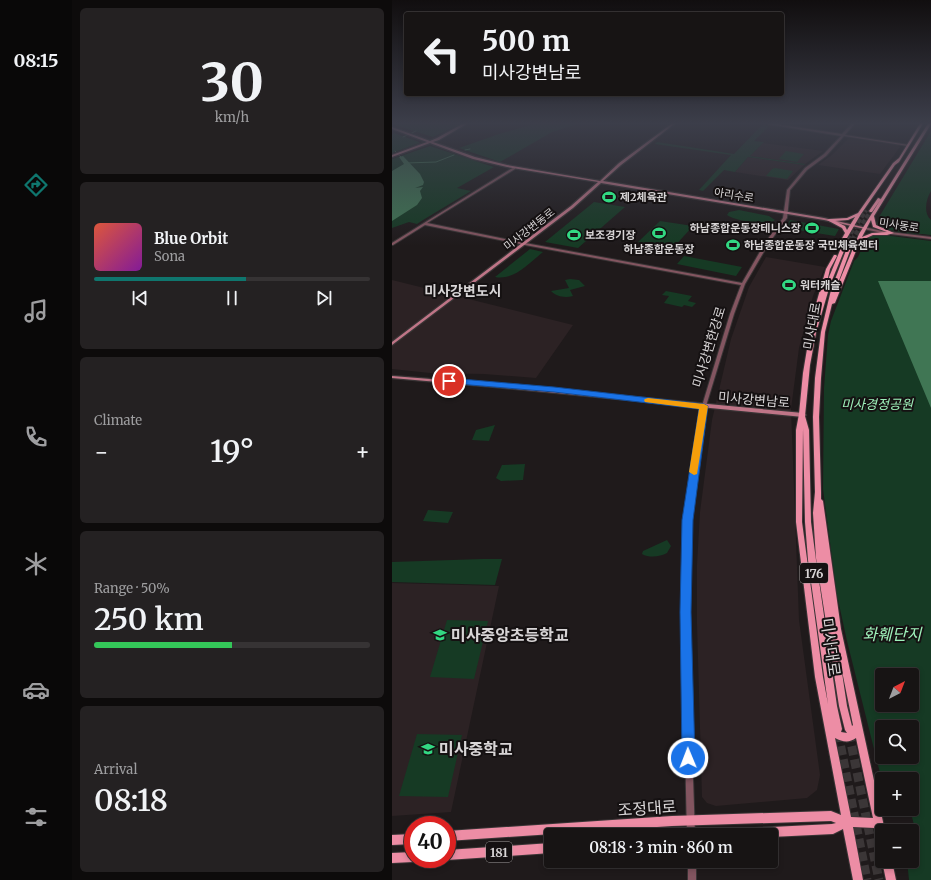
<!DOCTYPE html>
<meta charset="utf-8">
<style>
:root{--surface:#171414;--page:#242122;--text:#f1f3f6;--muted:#9e9ea0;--line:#363334;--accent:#0f766e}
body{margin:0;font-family:Merriweather,"Noto Sans KR",serif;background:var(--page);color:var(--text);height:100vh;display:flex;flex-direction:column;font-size:15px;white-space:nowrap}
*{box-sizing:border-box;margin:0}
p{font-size:13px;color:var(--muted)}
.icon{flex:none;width:22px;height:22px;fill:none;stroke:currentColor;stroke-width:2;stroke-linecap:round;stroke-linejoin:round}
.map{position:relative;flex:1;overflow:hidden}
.details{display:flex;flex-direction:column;gap:8px;padding:8px;background:#0d0b0b;width:320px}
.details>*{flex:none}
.guide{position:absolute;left:12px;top:12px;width:380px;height:84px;border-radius:4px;box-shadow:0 2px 6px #0003,0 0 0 1px var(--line);background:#171414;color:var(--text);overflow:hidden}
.needle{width:26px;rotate:42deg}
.fabs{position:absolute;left:483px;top:668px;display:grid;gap:8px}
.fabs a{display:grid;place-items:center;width:44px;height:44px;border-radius:4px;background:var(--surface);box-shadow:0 2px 6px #0003,0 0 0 1px var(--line);font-size:20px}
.speed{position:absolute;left:12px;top:816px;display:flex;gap:8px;font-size:20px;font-weight:700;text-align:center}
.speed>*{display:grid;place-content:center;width:52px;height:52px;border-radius:50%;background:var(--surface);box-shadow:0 2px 6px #0003,0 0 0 1px var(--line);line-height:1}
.speed .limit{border:6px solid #d22;background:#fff;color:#111}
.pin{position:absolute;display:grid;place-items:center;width:34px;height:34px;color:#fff;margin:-17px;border:2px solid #fff;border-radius:50%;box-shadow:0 1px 4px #0007}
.me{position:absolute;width:44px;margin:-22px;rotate:359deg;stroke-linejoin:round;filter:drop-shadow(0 0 3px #0008)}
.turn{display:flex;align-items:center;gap:14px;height:84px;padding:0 12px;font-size:18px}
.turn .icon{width:52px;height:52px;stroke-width:2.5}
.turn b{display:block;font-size:28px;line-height:34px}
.big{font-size:30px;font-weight:600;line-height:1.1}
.details .widget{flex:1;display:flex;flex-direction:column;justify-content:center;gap:6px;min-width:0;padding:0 14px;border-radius:6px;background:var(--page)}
.details .dial{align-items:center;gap:0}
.dial b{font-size:52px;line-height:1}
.song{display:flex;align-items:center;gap:12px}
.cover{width:48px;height:48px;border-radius:6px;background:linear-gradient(135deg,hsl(10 70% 55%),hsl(290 70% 35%))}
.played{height:4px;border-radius:2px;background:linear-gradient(90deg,var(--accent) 55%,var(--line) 55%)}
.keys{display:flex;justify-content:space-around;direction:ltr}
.heat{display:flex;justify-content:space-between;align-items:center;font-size:22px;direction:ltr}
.charge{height:6px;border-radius:3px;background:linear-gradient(90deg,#34c759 50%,var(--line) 0)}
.trip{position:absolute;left:152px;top:828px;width:234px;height:40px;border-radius:4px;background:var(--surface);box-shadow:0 2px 6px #0003,0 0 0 1px var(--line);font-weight:600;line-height:40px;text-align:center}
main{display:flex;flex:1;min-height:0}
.tab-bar{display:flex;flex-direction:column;width:72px;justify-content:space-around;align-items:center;background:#090808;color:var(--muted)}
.tab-bar .icon{width:28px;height:28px}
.tab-bar .current{color:var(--accent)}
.tab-bar b{font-size:18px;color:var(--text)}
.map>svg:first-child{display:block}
</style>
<main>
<nav class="tab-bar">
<b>08:15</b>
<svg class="icon current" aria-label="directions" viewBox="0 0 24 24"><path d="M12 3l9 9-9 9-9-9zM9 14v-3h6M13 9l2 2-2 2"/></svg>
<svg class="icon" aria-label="music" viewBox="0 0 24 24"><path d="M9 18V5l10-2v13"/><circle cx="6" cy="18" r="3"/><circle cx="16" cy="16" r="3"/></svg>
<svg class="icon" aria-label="phone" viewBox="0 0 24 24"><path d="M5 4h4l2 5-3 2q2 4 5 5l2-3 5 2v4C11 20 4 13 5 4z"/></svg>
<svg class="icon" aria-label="climate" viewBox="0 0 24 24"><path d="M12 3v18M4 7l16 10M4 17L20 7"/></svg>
<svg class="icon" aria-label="car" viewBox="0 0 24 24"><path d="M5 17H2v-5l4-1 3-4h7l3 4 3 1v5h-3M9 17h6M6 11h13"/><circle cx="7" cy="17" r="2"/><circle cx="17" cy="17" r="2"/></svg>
<svg class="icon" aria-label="filters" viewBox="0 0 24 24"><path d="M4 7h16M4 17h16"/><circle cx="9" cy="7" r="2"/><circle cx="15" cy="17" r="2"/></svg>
</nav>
<section class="details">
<div class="widget dial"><b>30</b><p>km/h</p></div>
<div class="widget">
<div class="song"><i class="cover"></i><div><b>Blue Orbit</b><p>Sona</p></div></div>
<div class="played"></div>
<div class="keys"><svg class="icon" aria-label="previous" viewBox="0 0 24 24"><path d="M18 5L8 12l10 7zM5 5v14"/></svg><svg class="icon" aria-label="pause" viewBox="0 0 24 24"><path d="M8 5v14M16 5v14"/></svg><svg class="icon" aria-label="next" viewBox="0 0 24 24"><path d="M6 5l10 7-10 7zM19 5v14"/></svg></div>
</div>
<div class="widget"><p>Climate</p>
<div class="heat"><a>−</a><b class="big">19°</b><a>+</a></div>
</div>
<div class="widget"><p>Range · 50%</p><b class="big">250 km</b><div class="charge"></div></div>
<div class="widget"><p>Arrival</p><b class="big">08:18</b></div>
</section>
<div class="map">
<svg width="539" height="880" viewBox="0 0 539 880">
<rect width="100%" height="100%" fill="#1f1a1b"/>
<path fill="#2c2224" d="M457,138L506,145L508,147L488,174L426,165L440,155Z
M371,143L431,151L413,164L358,156Z
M356,157L412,165L396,180L343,172Z
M374,257L433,267L421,296L407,348L399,409L407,620L428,775L425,790L415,798L324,806L315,803L310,797L305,624V565L308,512L320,420L339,339L357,287Z
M0,280L181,325L144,378L92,374L38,373L0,369Z
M0,583L107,586L59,812L0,816Z"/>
<path fill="#163a24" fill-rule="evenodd" d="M0,122H58L59,125H66L41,137L0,124Z
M149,122H192L160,132L108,162L67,148L107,134Z
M370,125L377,126L362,141L372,142L358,156L413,164L412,165L356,157L343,172L332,170L311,191L307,190L339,155L263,144L265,142L342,154Z
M539,131V191C534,199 531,213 539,220V235C525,233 494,233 485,224L487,217Z
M2,133L27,142V143L0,153V135Z
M38,146L102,167L65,188L79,191L31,220L25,224L17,222L0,228V159Z
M394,151L412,154L405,162L387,159Z
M383,168L401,171L395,179L374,176L380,169Z
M202,202L233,207L186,248L153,242Z
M347,210L377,216L383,220C376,226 343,221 335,215L337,212Z
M398,220L447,229L443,236L393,228Z
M268,221L301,226L280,249L246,242Z
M484,234L539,241V880H517L515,861H520V846L526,841L518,809H520V779H491L488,773L455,641L445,595L431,489L432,388L436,335L439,321L462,261L466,257L475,237ZM490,675H520V705H490ZM490,727H520V757H490Z
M138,249L151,252C137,263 122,281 103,277Z
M292,256L350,267L344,276L285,264Z
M178,279L187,280L193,286L178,290L181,296C173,298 165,297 159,291L177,288L173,280Z
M274,291L300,296L296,301L304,303L300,307L292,305L290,307L272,303L277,296L270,295Z
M103,425L97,441L80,440L84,430Z
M133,464L131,480L109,481L104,478L110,465Z
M36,510L61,512L56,523L31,521Z
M275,540L279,546L275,553C268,557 257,558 250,554L251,551Z
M91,559H110L103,585L0,582V562Z
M55,620L96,621L82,679L38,677Z
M25,734L70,735L56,797L7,796Z"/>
<path fill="#407654" d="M11,156L28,174L32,182L31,185L23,188L31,187L28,191L30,198L25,205L0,221V171L12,164L7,157Z
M486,281H539V408Z"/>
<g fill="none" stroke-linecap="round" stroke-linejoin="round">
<path stroke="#407654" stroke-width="1" d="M11,137L24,131
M73,150L78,149
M3,151L10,158
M15,163L44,162L62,155"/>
<path stroke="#3b3637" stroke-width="4.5" stroke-dasharray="4.5 2" stroke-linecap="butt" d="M455,239L474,210
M460,240L479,211"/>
<path stroke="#3b3637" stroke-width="9" stroke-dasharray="9 4.5" stroke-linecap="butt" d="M446,733L475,880
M457,733L487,880"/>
<g stroke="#393435" stroke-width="2">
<path id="tertiary" d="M370,122L450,134L461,122H464L453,135L517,145L516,146L452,136L434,156L415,170L398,190L395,218L377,243L353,284L342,314L314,406L299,520L297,662L303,835H295L291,662L293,520L310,406L338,314L349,285L133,245L33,225L1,245H0V243L122,167L123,168V169L35,223L133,243L350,283L373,243L391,218L395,190L413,168L432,154L449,136L362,122Z
M472,227L490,231L539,237V239L490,233L472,229Z
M296,861H304V880H296Z"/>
</g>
<g stroke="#393435" stroke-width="2.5">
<path id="secondary" d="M74,122H78L47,140L41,142L83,157L115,165L208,181L227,163L282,122H285L229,165L211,181L432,218L475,228L473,229L432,220L209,183L181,208L0,345V342L179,206L206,182L115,167L81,159L38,143L0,157V155L35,142L0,129V127L38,141L45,138Z
M0,376L103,384L411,413L414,415L411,417L103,387L0,378Z"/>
</g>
<g stroke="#393435" stroke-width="2">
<path id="primary" d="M529,122H532L507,162L503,165L469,214L455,238L457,239L438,285L424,333L418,365L413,416L417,430L419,522L424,560L445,706L450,729L449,732L455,733L453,730L447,706L424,558L421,513L423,492L421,417L423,378L429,332L439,290L458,240L460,239L462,240L442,294L467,234L537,122H539V124L482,216L484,225L502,233L495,235H481L468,241L443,303L440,304L433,332L429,378L427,417L429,492V499L431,501L449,629L493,831H490V843L487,841L483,828L461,827L471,880H461L451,829L441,834L379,837V835H319L321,832L324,830L440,824L444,823L439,821L280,826L55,841V831L280,816L439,811L449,815L423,677L404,522V430L407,414L411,373L415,349L424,312L422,311L434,269L442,255H444L445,256L438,269L435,282L451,243L448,242L453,233L450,228L435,220L437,219L455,218L466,213L501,163L507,158ZM463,217L455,230L453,226L443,221L456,220ZM479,220L481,227L495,232L480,233L470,237ZM411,428L413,522L416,560L436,704L431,677L410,522ZM449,666L461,725L460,726L455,706ZM443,738C451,742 457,743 464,738L481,818L459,817Z
M486,198L489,199L480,212H478L477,211Z
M21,834V844L0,845V835Z
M159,843V853L55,860L53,859H55V850Z
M21,852V859H25V861L21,862L0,863V853Z
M490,861H500L504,880H494Z"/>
</g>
<use href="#tertiary" fill="#835560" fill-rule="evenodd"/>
<use href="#secondary" fill="#bf7587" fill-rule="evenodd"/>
<use href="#primary" fill="#ed8da5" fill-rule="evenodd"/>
</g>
<linearGradient id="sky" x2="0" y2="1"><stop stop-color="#110e0f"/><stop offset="0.5" stop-color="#3c3e4a"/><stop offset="1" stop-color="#3c3e4a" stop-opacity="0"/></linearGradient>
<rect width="539" height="246" fill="url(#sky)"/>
<path fill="#1a73e8" stroke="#114b97" d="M57,378L162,387L312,404L316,406L301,520L299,612L303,758L301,762L296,764L292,762L290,758L288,612L290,520L307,409L162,392L54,383L53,381L54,379Z"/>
<path fill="#f59e0b" d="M256,398L312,404L316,406L305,474L302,475L297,472L307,409L253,402L252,400L253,399Z"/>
<defs>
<g id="stadium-bare" transform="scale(1.08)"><path d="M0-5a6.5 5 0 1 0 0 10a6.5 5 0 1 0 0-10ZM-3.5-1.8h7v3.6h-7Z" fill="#32d882" stroke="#151112" stroke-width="2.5" paint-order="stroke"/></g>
<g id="school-bare" transform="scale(1.08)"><path d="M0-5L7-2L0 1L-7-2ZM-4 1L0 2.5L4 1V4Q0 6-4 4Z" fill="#32d882" stroke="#151112" stroke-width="2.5" paint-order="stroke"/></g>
</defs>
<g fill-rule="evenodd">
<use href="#stadium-bare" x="217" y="197"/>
<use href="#stadium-bare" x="420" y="228"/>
<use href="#stadium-bare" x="267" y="233"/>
<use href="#stadium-bare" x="182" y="235"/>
<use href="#stadium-bare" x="341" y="245"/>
<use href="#stadium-bare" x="397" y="285"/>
<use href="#school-bare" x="48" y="635"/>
<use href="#school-bare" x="36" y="749"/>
</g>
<g text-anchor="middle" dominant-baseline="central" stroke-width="4" stroke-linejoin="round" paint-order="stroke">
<g font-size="11" fill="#d8d5d6" stroke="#151112">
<text transform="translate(342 195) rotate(9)">아리수로</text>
<text transform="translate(507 225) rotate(9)">미사동로</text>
<text transform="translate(137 229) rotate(-38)">미사강변동로</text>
</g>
<g font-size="11" font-weight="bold" fill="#d8d5d6" stroke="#151112" text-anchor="start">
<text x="228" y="197">제2체육관</text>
<text x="409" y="228" text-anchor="end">하남종합운동장테니스장</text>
<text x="193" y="235">보조경기장</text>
<text x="352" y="245">하남종합운동장 국민체육센터</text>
<text x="267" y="249" text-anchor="middle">하남종합운동장</text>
<text x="408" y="285">워터캐슬</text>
</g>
<g fill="#151112" stroke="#9e9a9b" stroke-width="1">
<rect x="408" y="563" width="28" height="20" rx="3"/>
<rect x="94" y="842" width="26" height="20" rx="3"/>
</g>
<g font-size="12" font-weight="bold" fill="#d8d5d6">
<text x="422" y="573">176</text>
<text x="107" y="852">181</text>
</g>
<g font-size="13" fill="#d8d5d6" stroke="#151112">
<text transform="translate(420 326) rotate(-80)">미사대로</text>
<text transform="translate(317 347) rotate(-73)">미사강변한강로</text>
<text transform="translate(362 400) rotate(5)">미사강변남로</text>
</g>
<g font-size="13" font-style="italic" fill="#9ef1ba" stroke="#151112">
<text x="485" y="404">미사경정공원</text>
</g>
<g font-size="14" font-weight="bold" fill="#d8d5d6" stroke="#151112">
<text x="71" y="291">미사강변도시</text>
</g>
<g font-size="16" font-style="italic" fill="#9ef1ba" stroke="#151112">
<text x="500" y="634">화훼단지</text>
</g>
<g font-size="16" font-weight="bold" fill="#d8d5d6" stroke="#151112" text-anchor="start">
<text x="59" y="635">미사중앙초등학교</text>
<text x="47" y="749">미사중학교</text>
</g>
<g font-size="16" fill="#d8d5d6" stroke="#151112">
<text transform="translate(439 647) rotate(82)">미사대로</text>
<text transform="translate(255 808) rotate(-4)">조정대로</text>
</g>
</g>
</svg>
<div class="fabs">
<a><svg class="needle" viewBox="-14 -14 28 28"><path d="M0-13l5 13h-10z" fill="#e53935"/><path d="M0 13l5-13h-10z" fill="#9e9ea0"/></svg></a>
<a><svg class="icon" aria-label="search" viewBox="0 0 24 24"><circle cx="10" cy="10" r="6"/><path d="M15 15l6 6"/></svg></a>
<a>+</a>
<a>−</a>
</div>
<div class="speed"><div class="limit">40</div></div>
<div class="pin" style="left:57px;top:381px;background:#d93025"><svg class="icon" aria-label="arrive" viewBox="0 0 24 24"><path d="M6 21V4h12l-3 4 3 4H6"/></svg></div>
<svg class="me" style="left:296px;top:758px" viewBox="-20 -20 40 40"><circle r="17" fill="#1a73e8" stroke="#fff" stroke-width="3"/><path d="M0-11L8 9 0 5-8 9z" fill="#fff"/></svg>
<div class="trip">08:18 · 3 min · 860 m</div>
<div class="guide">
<div class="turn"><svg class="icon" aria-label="left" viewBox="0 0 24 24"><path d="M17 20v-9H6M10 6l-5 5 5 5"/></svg><div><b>500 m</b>미사강변남로</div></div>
</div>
</div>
</main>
